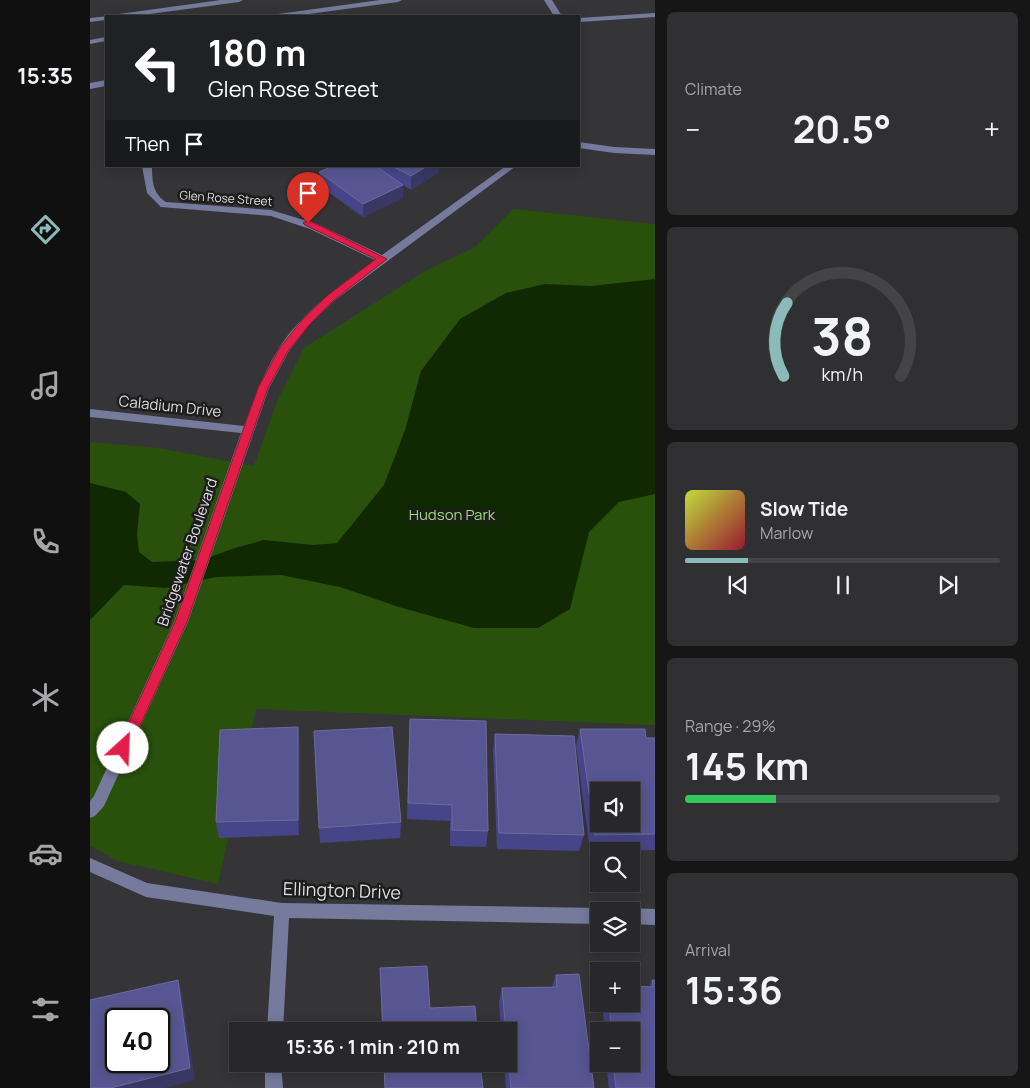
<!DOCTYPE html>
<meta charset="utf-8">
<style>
:root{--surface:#28282a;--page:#303032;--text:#f1f3f6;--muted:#a5a6a8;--line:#444447;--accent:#8bbbb9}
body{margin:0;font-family:Manrope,sans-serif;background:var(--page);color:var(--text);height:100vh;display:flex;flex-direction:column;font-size:19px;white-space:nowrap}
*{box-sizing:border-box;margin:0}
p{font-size:16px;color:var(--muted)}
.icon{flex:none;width:28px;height:28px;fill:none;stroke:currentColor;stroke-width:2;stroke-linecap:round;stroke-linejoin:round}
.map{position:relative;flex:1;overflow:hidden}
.panel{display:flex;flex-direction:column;gap:12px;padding:12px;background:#161617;width:375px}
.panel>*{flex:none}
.hud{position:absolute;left:15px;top:15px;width:475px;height:152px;border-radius:0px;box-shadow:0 2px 12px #0003,0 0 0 1px var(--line);background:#202124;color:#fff;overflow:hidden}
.fabs{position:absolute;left:500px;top:782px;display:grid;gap:10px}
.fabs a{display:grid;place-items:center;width:50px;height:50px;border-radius:0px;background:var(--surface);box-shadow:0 2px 12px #0003,0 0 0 1px var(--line);font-size:25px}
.speed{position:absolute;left:15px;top:1008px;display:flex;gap:10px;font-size:25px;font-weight:700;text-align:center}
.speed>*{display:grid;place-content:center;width:65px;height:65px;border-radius:50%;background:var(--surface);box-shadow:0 2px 12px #0003,0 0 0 1px var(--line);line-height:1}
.speed .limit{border:2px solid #111;border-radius:8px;background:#fff;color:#111}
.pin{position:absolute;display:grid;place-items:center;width:42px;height:42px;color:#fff;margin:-51px -21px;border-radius:50% 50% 50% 0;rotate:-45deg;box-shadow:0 0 5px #0007}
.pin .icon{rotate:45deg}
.me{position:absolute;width:55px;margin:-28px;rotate:25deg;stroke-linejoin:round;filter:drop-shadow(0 0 4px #0008)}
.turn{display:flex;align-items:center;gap:18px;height:105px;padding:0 20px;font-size:22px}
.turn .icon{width:65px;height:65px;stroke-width:2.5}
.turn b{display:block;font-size:35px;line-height:42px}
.then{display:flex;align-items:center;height:48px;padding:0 20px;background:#0003;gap:10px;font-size:19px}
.big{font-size:38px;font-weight:700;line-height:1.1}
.panel .card{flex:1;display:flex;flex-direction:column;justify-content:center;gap:8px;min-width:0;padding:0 18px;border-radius:8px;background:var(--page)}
.panel .dial{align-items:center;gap:0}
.dial svg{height:130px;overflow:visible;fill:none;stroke:var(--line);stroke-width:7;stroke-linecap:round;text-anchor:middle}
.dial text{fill:var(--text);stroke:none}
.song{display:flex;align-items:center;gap:15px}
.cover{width:60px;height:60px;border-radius:8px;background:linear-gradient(135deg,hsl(70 70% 55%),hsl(350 70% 35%))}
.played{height:5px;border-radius:2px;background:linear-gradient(90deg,var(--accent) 20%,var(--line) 20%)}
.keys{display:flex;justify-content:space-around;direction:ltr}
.heat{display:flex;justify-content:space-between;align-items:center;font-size:28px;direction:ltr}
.charge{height:8px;border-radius:4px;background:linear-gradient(90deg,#34c759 29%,var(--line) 0)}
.trip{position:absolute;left:139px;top:1022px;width:288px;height:50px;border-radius:0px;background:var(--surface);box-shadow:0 2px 12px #0003,0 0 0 1px var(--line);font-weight:700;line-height:50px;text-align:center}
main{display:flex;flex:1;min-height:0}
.tabs{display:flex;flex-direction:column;width:90px;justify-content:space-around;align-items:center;background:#101011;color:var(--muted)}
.tabs .icon{width:35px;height:35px}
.tabs .on{color:var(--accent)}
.tabs b{font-size:22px;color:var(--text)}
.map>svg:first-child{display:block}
</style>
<main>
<nav class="tabs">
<b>15:35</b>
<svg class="icon on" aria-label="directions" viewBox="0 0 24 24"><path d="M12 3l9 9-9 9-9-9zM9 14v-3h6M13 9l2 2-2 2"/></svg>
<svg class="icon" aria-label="music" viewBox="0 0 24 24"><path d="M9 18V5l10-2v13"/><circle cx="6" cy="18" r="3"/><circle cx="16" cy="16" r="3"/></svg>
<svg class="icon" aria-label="phone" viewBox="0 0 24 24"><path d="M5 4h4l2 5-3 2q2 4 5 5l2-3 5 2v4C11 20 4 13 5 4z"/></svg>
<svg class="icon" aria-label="climate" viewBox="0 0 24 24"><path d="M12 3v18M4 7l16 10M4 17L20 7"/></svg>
<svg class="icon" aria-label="car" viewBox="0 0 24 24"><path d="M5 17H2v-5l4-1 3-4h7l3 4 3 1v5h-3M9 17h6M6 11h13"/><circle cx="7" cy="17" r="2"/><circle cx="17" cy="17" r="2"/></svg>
<svg class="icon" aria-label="filters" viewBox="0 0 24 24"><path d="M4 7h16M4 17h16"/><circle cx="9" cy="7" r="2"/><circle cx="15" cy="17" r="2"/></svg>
</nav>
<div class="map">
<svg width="565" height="1088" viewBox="0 0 565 1088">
<rect width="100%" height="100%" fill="#353538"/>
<path fill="#29510c" d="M423,209L565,224V725L166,709L128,884L28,861L0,846V442L68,448L164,466L188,399L214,348L335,271L385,247Z"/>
<path fill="#112902" d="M565,279V494L529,502L499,532L480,609L448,628H384L309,607L250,587L191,575L126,577L76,588L34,585L0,620V483L36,492L50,504L47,534L49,552L62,562L112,560L145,548L174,540L223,545L247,543L294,485L315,430L331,371L370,319L416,293L455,284L501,286Z"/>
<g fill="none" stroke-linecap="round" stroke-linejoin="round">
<path fill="#767a9d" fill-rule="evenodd" d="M131,0H153L149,2L45,16H25L29,14Z
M290,0H312L308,2L204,16H184L188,14Z
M454,0H462L472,16H464Z
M565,13V17L489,22V18Z
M16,16V20L0,22V18L19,16Z
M16,37V41L0,44V40Z
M16,80V86L0,89V83Z
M489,142L524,147L565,149V155L524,153L489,148Z
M52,166H62C62,181 63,194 76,202L181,210L227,224L292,255L416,166H426L245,300L219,325L199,351L179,388L98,622L14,806L5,816L0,818V801L4,796L84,622L151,433L0,417V409L154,426C164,399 174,372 189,348C213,311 251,285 285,260L220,229L181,216L71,207L57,193Z
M0,858L57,883L192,903L509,908L515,911H509V924L199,918L193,1031H177L184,916L56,897L0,872Z
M541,908L565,909V925L541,924V911H535Z
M175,1064H191L193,1088H175Z"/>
</g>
<path fill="#474589" d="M243,166H349V172L321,190L313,185V198L273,217L230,186L229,172Z
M490,729L556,738H565V850L500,851L486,746Z
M405,734L494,835L489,851L407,849L403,751Z
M319,736L398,831L396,847L360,846V821L317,819Z
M210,744L209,835L129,838L126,822Z
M311,822L310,838L230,843L229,828Z
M290,968L340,1008L387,1031H292Z
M466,975L504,1088H416L414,1064H418V1031H411L409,1002L412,988L462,987Z
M562,980H565V1088H519L516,1064H541V1031H515L512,1004H541L559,987Z
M294,1064H390L393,1088H295Z"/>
<path fill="#393864" d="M337,166H349V172L321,190V176Z
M313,185V198L273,217V204Z
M208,727L210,744L209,835L208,820Z
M88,980L92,993L105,1080L74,1088H21Z"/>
<path fill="#575692" stroke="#6c6b9e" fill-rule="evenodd" d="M243,166H286L313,185L273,204L229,172Z
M302,166H337L321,176Z
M320,719L396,721L398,831L362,830V805L318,803Z
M208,727V820L126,822L130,730Z
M302,727L311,822L229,828L224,731Z
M490,729H555L556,738H565V834L505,835ZM509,791H541V824H509Z
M405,734L484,736L494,835L409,833Z
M337,966L340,1008L385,1006L387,1031H293L290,968Z
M489,974L504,1088H421L418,1053V1031H416L412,988L467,987L466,975Z
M88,980L100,1068L21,1088H0V1000ZM26,1019H69V1061H26Z
M562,980H565V1088H526L523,1064H541V1031H522L519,1004H541V986L563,987Z
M294,1064H390L393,1088H295Z"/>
<path fill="#e11d48" stroke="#92132f" d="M218,220L297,259L244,300L219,325L198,351L178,388L97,622L38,752H29L27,748L85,622L168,388L189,349L212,320L238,295L286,259L215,225L213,223Z"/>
<g text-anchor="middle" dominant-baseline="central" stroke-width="5" stroke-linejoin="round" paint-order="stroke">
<g font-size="12" fill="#dddddf" stroke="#1d1d1e">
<text transform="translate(136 198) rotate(4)">Glen Rose Street</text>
</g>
<g font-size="15" fill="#dddddf" stroke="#1d1d1e">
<text transform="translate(80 406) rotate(6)">Caladium Drive</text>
<text transform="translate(97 552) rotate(-71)">Bridgewater Boulevard</text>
</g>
<g font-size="15" fill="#9bdc77" stroke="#1d1d1e">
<text x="362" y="514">Hudson Park</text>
</g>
<g font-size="18" fill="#dddddf" stroke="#1d1d1e">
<text transform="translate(252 890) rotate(2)">Ellington Drive</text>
</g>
</g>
</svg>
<div class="fabs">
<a><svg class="icon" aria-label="sound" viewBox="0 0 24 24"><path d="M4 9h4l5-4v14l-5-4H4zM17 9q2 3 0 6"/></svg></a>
<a><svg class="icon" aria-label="search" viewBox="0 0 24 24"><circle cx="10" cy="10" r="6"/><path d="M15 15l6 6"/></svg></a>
<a><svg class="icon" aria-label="layers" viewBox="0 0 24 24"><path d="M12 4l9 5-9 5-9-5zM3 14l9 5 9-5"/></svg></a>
<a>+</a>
<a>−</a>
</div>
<div class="speed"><div class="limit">40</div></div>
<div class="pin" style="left:218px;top:223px;background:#d93025"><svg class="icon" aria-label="arrive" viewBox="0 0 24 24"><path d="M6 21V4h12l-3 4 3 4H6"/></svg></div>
<svg class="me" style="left:33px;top:748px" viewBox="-20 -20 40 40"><circle r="19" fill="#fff"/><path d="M0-13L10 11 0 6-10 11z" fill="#e11d48"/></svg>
<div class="trip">15:36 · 1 min · 210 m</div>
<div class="hud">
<div class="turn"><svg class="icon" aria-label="left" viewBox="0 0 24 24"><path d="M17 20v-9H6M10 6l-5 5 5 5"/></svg><div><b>180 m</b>Glen Rose Street</div></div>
<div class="then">Then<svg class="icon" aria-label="arrive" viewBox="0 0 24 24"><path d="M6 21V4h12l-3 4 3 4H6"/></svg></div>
</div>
</div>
<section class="panel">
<div class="card"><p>Climate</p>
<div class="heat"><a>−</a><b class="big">20.5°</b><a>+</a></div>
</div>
<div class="card dial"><svg viewBox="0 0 100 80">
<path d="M14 69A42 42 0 1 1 86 69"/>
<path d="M14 69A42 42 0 0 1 16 24" stroke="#8bbbb9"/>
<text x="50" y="56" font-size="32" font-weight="700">38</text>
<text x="50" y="72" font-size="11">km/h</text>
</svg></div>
<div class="card">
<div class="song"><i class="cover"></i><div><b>Slow Tide</b><p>Marlow</p></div></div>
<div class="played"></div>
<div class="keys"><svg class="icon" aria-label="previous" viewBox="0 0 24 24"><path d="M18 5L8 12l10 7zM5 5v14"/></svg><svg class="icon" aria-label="pause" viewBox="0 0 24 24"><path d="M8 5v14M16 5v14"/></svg><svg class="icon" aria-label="next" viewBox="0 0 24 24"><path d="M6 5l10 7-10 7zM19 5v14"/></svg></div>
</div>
<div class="card"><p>Range · 29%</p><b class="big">145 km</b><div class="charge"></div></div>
<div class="card"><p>Arrival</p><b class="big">15:36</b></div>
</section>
</main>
